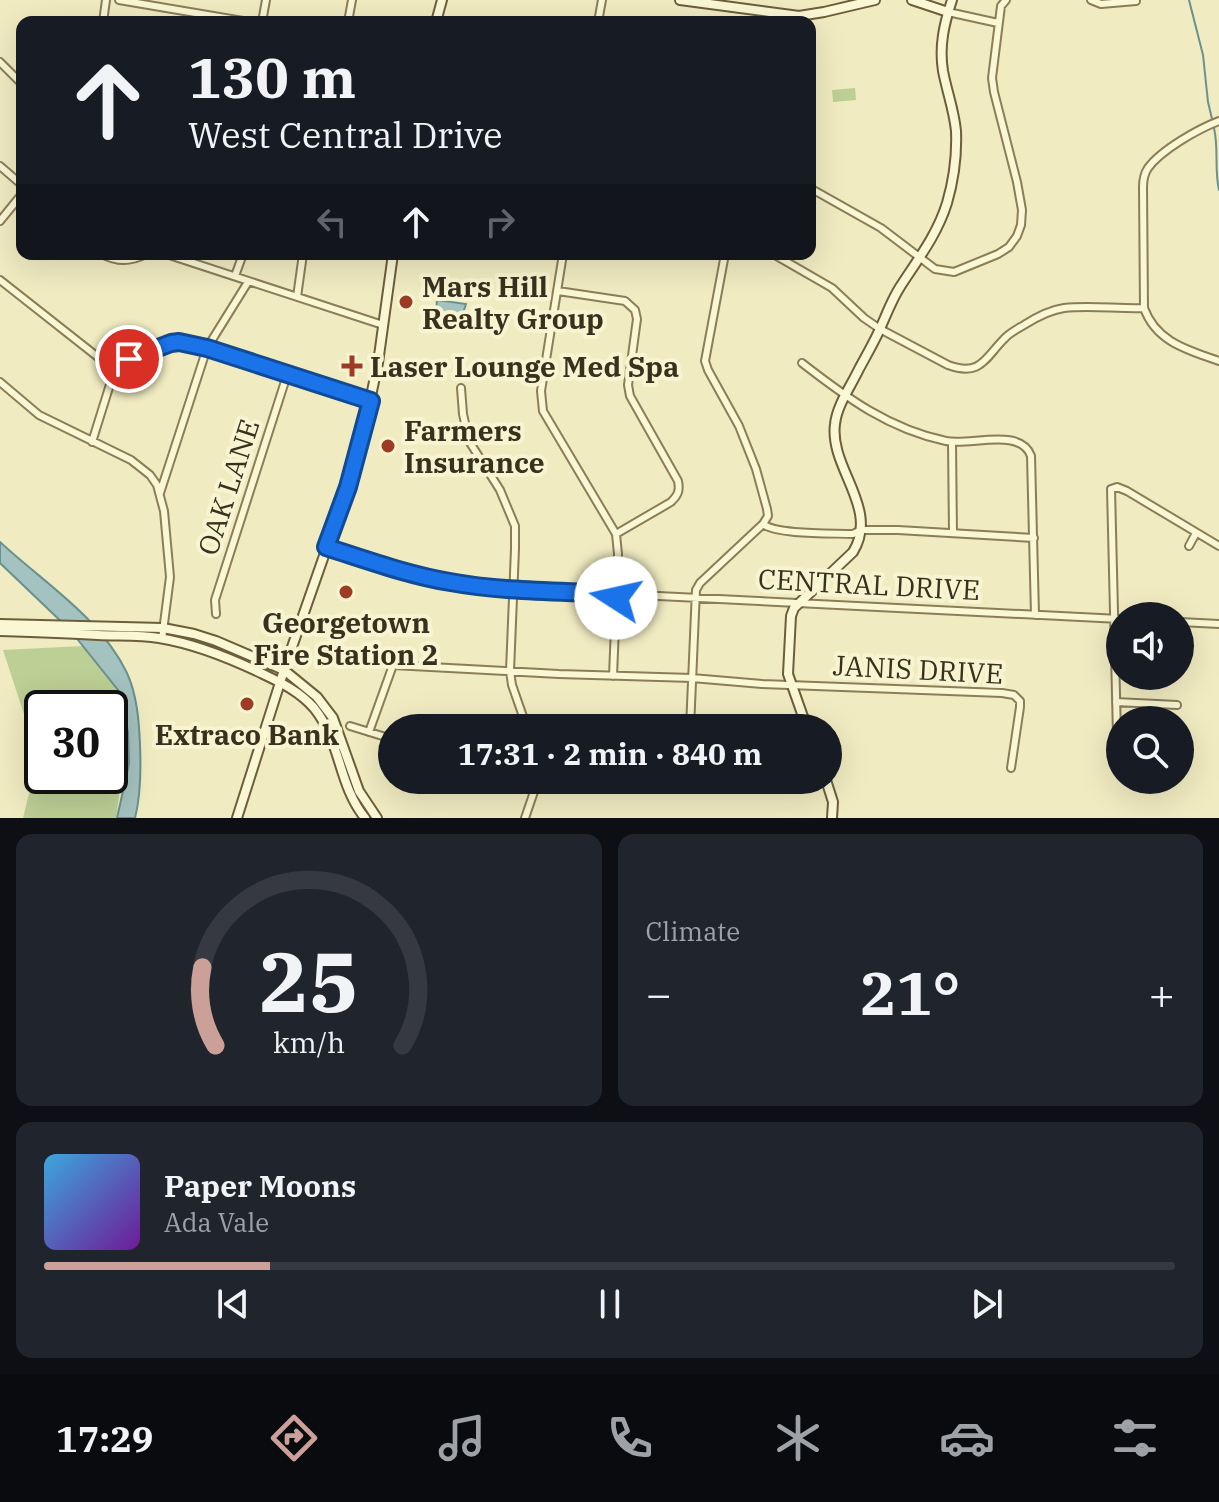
<!DOCTYPE html>
<meta charset="utf-8">
<style>
:root{--surface:#171b24;--page:#20242c;--text:#f1f3f6;--muted:#9ea1a6;--line:#363941;--accent:#cba098}
body{margin:0;font-family:"IBM Plex Serif",serif;background:var(--page);color:var(--text);height:100vh;display:flex;flex-direction:column;font-size:30px;white-space:nowrap}
*{box-sizing:border-box;margin:0}
p{font-size:26px;color:var(--muted)}
.icon{flex:none;width:44px;height:44px;fill:none;stroke:currentColor;stroke-width:2;stroke-linecap:round;stroke-linejoin:round}
.map{position:relative;height:818px;overflow:hidden}
.drawer{display:flex;flex-direction:column;gap:16px;padding:16px;background:#0d0f14;flex:1}
.drawer>*{flex:none}
.banner{position:absolute;left:16px;top:16px;width:800px;height:244px;border-radius:16px;box-shadow:0 8px 32px #0002;background:#171b24;color:var(--text);overflow:hidden}
.fabs{position:absolute;left:1106px;top:602px;display:grid;gap:16px}
.fabs a{display:grid;place-items:center;width:88px;height:88px;border-radius:50%;background:var(--surface);box-shadow:0 8px 32px #0002;font-size:40px}
.speed{position:absolute;left:24px;top:690px;display:flex;gap:16px;font-size:40px;font-weight:700;text-align:center}
.speed>*{display:grid;place-content:center;width:104px;height:104px;border-radius:50%;background:var(--surface);box-shadow:0 8px 32px #0002;line-height:1}
.speed .limit{border:4px solid #111;border-radius:12px;background:#fff;color:#111}
.pin{position:absolute;display:grid;place-items:center;width:68px;height:68px;color:#fff;margin:-34px;border:4px solid #fff;border-radius:50%;box-shadow:0 2px 8px #0007}
.me{position:absolute;width:88px;margin:-44px;rotate:280deg;stroke-linejoin:round;filter:drop-shadow(0 0 6px #0008)}
.turn{display:flex;align-items:center;gap:28px;height:168px;padding:0 40px;font-size:36px}
.turn .icon{width:104px;height:104px;stroke-width:2.5}
.turn b{display:block;font-size:56px;line-height:68px}
.lanes{display:flex;align-items:center;height:76px;padding:0 40px;background:#0003;justify-content:center;gap:40px;direction:ltr}
.lanes .off{opacity:.35}
.big{font-size:60px;font-weight:700;line-height:1.1}
.drawer .card{flex:1;display:flex;flex-direction:column;justify-content:center;gap:12px;min-width:0;padding:0 28px;border-radius:16px;background:var(--page)}
.drawer .dial{align-items:center;gap:0}
.dial svg{height:208px;overflow:visible;fill:none;stroke:var(--line);stroke-width:7;stroke-linecap:round;text-anchor:middle}
.dial text{fill:var(--text);stroke:none}
.song{display:flex;align-items:center;gap:24px}
.cover{width:96px;height:96px;border-radius:12px;background:linear-gradient(135deg,hsl(200 70% 55%),hsl(280 70% 35%))}
.played{height:8px;border-radius:4px;background:linear-gradient(90deg,var(--accent) 20%,var(--line) 20%)}
.keys{display:flex;justify-content:space-around;direction:ltr}
.heat{display:flex;justify-content:space-between;align-items:center;font-size:44px;direction:ltr}
.drawer .tiles{flex:1;display:grid;gap:16px;grid-template-columns:1fr 1fr}
.card:last-child{grid-column:span 2}
.trip{position:absolute;left:378px;top:714px;width:464px;height:80px;border-radius:40px;background:var(--surface);box-shadow:0 8px 32px #0002;font-weight:700;line-height:80px;text-align:center}
.menu{display:flex;height:128px;justify-content:space-around;align-items:center;background:#090b0e;color:var(--muted)}
.menu .icon{width:56px;height:56px}
.menu .selected{color:var(--accent)}
.menu b{font-size:36px;color:var(--text)}
.map>svg:first-child{display:block}
</style>
<div class="map">
<svg width="1219" height="818" viewBox="0 0 1219 818">
<rect width="100%" height="100%" fill="#f0ebc1"/>
<path fill="#bccf94" fill-rule="evenodd" d="M855,88L856,100L833,102L832,90Z
M83,646L117,682L128,732L116,818H23L38,757L3,650ZM42,708H110V776H42Z"/>
<path fill="#a4c2bf" stroke="#6a918f" stroke-width="2" d="M437,300L466,304L462,316L436,312Z
M0,542C44,583 100,617 127,673C137,695 139,721 140,745C141,769 141,795 135,818H117L129,764L128,732L123,705L118,690L70,630L0,563Z"/>
<g fill="none" stroke-linecap="round" stroke-linejoin="round">
<path stroke="#6a918f" stroke-width="2" d="M1189,0L1203,55L1208,102L1212,119
M1214,128C1219,150 1214,167 1219,190"/>
<g stroke="#8b7d58" stroke-width="10">
<path id="street" d="M119,0L249,22
M1091,0L1101,4L1136,1
M948,12L998,23
M103,22L106,0
M262,22L266,0
M348,22L352,0
M598,22L602,0
M0,62L22,84
M1219,121C1198,129 1161,150 1148,168C1144,174 1143,180 1143,187L1144,308C1156,342 1188,350 1219,361
M0,166L22,185
M810,188L881,228L935,269L954,272L998,254L1009,247L1017,236L1021,225L1022,210L1017,182L994,92L992,78L1001,6L1006,0
M0,221L22,194
M102,254C117,262 130,262 146,254
M166,254L383,325
M563,254L541,391L543,411L616,534L618,554L613,676
M773,254L832,288L864,318L880,329L948,365C981,377 985,358 1004,339C1009,333 1017,329 1024,325C1035,318 1050,310 1064,308C1090,305 1118,309 1144,308
M235,276L243,254
M0,280L113,369
M558,291L625,301L635,310L637,319L628,385L630,396L678,481C680,491 678,495 671,502L616,534
M297,297L303,254
M802,363C847,398 889,429 946,441C970,446 1021,427 1031,456L1035,615
M113,369C125,359 165,341 181,342C189,342 199,346 207,348L370,401
M0,382L39,415L131,460L150,475L157,485L164,511L170,577L162,639
M461,388L463,414L469,441L500,490L515,526V549L510,671L512,685L527,728
M92,442L112,378L113,369
M952,443L953,533
M160,493L207,348L248,282
M763,524C777,535 833,533 853,534L861,530H898L1034,538
M1189,546L1196,533
M326,547L402,571L460,584L578,592L1120,619
M216,614L215,600L287,375
M1180,622L1219,624
M1116,702L1177,705
M350,726L392,739
M690,728L696,590L700,583L763,524L768,516L767,509L756,469L739,426L708,370L705,361L725,254
M369,732L393,665L559,674L692,678L762,684L1002,693L1014,695L1020,701V707L1011,768
M1117,735L1111,489L1117,487L1127,491L1219,546
M525,818L538,780"/>
</g>
<g stroke="#6c5d3b" stroke-width="12">
<path id="secondary" d="M680,0L799,16L824,12L875,0
M912,0L948,12
M436,22L442,0
M0,624L163,628L194,634L216,641L284,670L317,697L333,718L359,791L377,818
M0,631C33,632 65,633 98,635C119,636 139,635 159,638C196,644 230,658 263,674C282,683 300,692 314,708C341,741 338,785 365,818
M807,728L788,674L791,616L794,608L853,552C880,508 829,468 835,424C837,405 851,386 859,369C866,356 873,344 879,331C886,316 891,301 900,287C918,259 937,235 947,203C954,179 957,155 956,131C954,110 947,92 943,71C939,46 944,24 952,0
M826,780L833,802L832,818
M237,818L284,670L348,487L362,438L378,363L393,254"/>
</g>
<use href="#street" stroke="#faf7d5" stroke-width="6"/>
<use href="#secondary" stroke="#faf7d5" stroke-width="8"/>
</g>
<g fill="none" stroke-linecap="round" stroke-linejoin="round">
<g stroke="#114b97" stroke-width="20">
<path id="route" d="M129,359L171,343L179,342L207,348L371,401L348,487L326,547C367,560 408,575 450,582C504,592 562,591 616,594V598"/>
</g>
<use href="#route" stroke="#1a73e8" stroke-width="14"/>
</g>
<g fill="#9d3b25" stroke="#f7f4d1" stroke-width="3">
<circle cx="406" cy="302" r="8"/>
<path d="M348 354h8v8h8v8h-8v8h-8v-8h-8v-8h8z"/>
<circle cx="388" cy="446" r="8"/>
<circle cx="346" cy="592" r="8"/>
<circle cx="247" cy="704" r="8"/>
</g>
<g text-anchor="middle" dominant-baseline="central" stroke-width="8" stroke-linejoin="round" paint-order="stroke">
<g font-size="28" font-weight="bold" fill="#39301d" stroke="#f7f4d1" text-anchor="start">
<text x="422" y="286">Mars Hill<tspan x="422" dy="32">Realty Group</tspan></text>
<text x="370" y="366">Laser Lounge Med Spa</text>
<text x="404" y="430">Farmers<tspan x="404" dy="32">Insurance</tspan></text>
<text x="346" y="622" text-anchor="middle">Georgetown<tspan x="346" dy="32">Fire Station 2</tspan></text>
<text x="247" y="734" text-anchor="middle">Extraco Bank</text>
</g>
<g font-size="28" fill="#39301d" stroke="#f7f4d1">
<text transform="translate(228 487) rotate(-72)">OAK LANE</text>
<text transform="translate(869 584) rotate(3)">CENTRAL DRIVE</text>
<text transform="translate(918 669) rotate(3)">JANIS DRIVE</text>
</g>
</g>
</svg>
<div class="fabs">
<a><svg class="icon" aria-label="sound" viewBox="0 0 24 24"><path d="M4 9h4l5-4v14l-5-4H4zM17 9q2 3 0 6"/></svg></a>
<a><svg class="icon" aria-label="search" viewBox="0 0 24 24"><circle cx="10" cy="10" r="6"/><path d="M15 15l6 6"/></svg></a>
</div>
<div class="speed"><div class="limit">30</div></div>
<div class="pin" style="left:129px;top:359px;background:#d93025"><svg class="icon" aria-label="arrive" viewBox="0 0 24 24"><path d="M6 21V4h12l-3 4 3 4H6"/></svg></div>
<svg class="me" style="left:616px;top:598px" viewBox="-20 -20 40 40"><circle r="19" fill="#fff"/><path d="M0-13L10 11 0 6-10 11z" fill="#1a73e8"/></svg>
<div class="trip">17:31 · 2 min · 840 m</div>
<div class="banner">
<div class="turn"><svg class="icon" aria-label="ahead" viewBox="0 0 24 24"><path d="M12 20V5M6 11l6-6 6 6"/></svg><div><b>130 m</b>West Central Drive</div></div>
<div class="lanes"><svg class="icon off" aria-label="left" viewBox="0 0 24 24"><path d="M17 20v-9H6M10 6l-5 5 5 5"/></svg><svg class="icon" aria-label="ahead" viewBox="0 0 24 24"><path d="M12 20V5M6 11l6-6 6 6"/></svg><svg class="icon off" aria-label="right" viewBox="0 0 24 24"><path d="M7 20v-9h11M14 6l5 5-5 5"/></svg></div>
</div>
</div>
<section class="drawer">
<div class="tiles">
<div class="card dial"><svg viewBox="0 0 100 80">
<path d="M14 69A42 42 0 1 1 86 69"/>
<path d="M14 69A42 42 0 0 1 9 39" stroke="#cba098"/>
<text x="50" y="56" font-size="32" font-weight="700">25</text>
<text x="50" y="72" font-size="11">km/h</text>
</svg></div>
<div class="card"><p>Climate</p>
<div class="heat"><a>−</a><b class="big">21°</b><a>+</a></div>
</div>
<div class="card">
<div class="song"><i class="cover"></i><div><b>Paper Moons</b><p>Ada Vale</p></div></div>
<div class="played"></div>
<div class="keys"><svg class="icon" aria-label="previous" viewBox="0 0 24 24"><path d="M18 5L8 12l10 7zM5 5v14"/></svg><svg class="icon" aria-label="pause" viewBox="0 0 24 24"><path d="M8 5v14M16 5v14"/></svg><svg class="icon" aria-label="next" viewBox="0 0 24 24"><path d="M6 5l10 7-10 7zM19 5v14"/></svg></div>
</div>
</div>
</section>
<nav class="menu">
<b>17:29</b>
<svg class="icon selected" aria-label="directions" viewBox="0 0 24 24"><path d="M12 3l9 9-9 9-9-9zM9 14v-3h6M13 9l2 2-2 2"/></svg>
<svg class="icon" aria-label="music" viewBox="0 0 24 24"><path d="M9 18V5l10-2v13"/><circle cx="6" cy="18" r="3"/><circle cx="16" cy="16" r="3"/></svg>
<svg class="icon" aria-label="phone" viewBox="0 0 24 24"><path d="M5 4h4l2 5-3 2q2 4 5 5l2-3 5 2v4C11 20 4 13 5 4z"/></svg>
<svg class="icon" aria-label="climate" viewBox="0 0 24 24"><path d="M12 3v18M4 7l16 10M4 17L20 7"/></svg>
<svg class="icon" aria-label="car" viewBox="0 0 24 24"><path d="M5 17H2v-5l4-1 3-4h7l3 4 3 1v5h-3M9 17h6M6 11h13"/><circle cx="7" cy="17" r="2"/><circle cx="17" cy="17" r="2"/></svg>
<svg class="icon" aria-label="filters" viewBox="0 0 24 24"><path d="M4 7h16M4 17h16"/><circle cx="9" cy="7" r="2"/><circle cx="15" cy="17" r="2"/></svg>
</nav>
